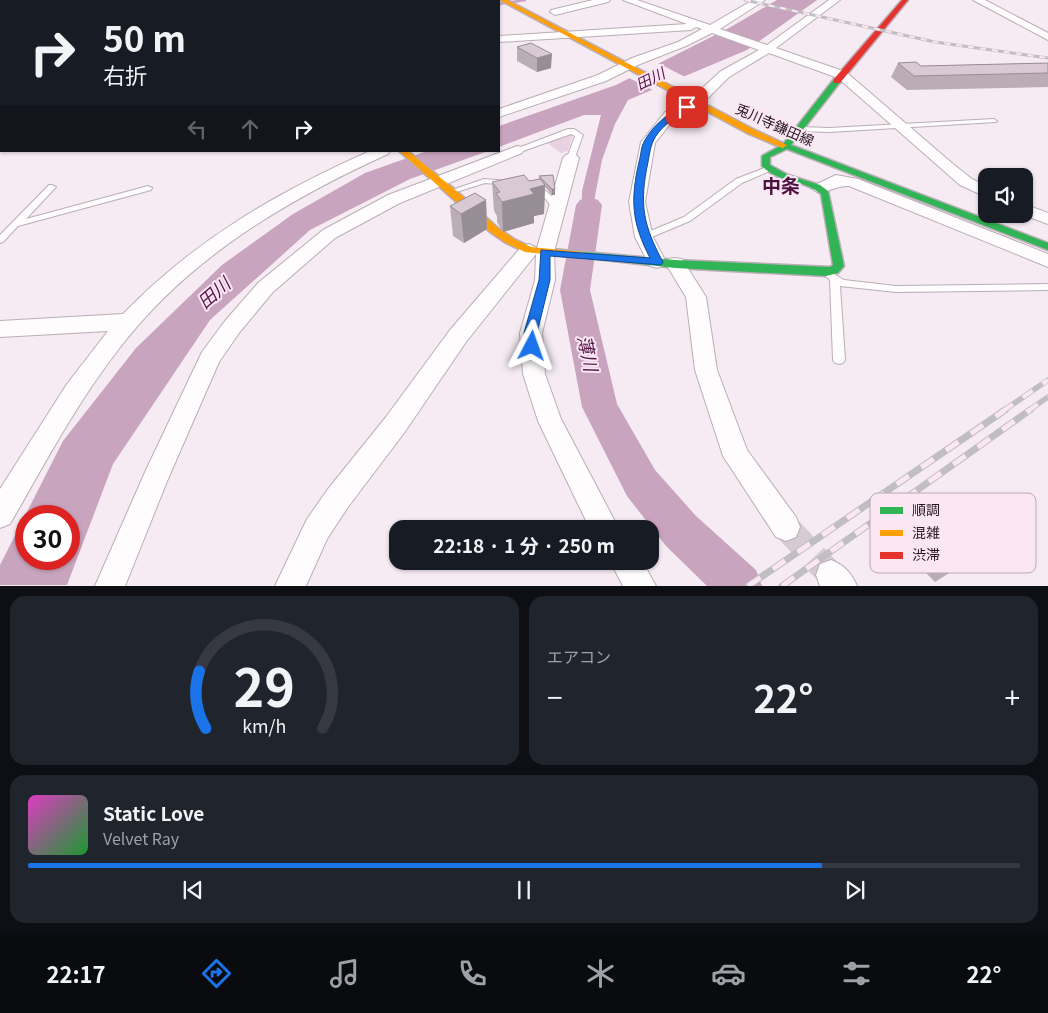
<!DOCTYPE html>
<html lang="ja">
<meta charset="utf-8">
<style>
:root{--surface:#171b24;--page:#20242c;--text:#f1f3f6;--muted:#9ea1a6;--line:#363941;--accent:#1a73e8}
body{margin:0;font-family:Georgia,"Noto Sans JP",serif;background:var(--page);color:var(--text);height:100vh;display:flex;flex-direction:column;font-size:19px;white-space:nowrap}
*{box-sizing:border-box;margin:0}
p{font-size:16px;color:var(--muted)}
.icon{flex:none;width:28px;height:28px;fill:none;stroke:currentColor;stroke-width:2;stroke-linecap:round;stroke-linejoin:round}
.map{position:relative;height:586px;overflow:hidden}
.drawer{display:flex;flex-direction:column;gap:10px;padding:10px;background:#0d0f14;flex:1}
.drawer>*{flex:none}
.banner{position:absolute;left:0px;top:0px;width:500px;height:152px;box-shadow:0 1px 4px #0004;background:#171b24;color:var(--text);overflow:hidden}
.tools{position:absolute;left:978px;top:168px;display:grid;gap:10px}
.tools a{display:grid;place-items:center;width:55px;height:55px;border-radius:10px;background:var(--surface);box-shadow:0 1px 4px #0004;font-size:25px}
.speed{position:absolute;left:15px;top:505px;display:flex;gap:10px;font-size:25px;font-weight:700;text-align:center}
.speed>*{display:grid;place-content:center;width:65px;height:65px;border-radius:50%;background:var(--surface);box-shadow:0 1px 4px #0004;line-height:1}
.speed .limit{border:8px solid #d22;background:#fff;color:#111}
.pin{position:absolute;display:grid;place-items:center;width:42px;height:42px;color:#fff;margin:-21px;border-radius:10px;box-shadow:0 2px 8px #0006}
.me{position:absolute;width:55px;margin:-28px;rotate:4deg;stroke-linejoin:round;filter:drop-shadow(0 0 4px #0008)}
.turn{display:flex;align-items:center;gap:18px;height:105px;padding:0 20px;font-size:22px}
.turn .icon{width:65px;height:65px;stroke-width:2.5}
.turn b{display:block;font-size:35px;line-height:42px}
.lanes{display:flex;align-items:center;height:48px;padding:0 20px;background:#0003;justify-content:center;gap:25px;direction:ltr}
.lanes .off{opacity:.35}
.big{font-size:38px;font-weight:700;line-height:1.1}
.drawer .tile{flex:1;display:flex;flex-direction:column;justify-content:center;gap:8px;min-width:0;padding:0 18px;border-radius:15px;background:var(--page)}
.drawer .dial{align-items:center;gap:0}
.dial svg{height:130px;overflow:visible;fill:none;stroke:var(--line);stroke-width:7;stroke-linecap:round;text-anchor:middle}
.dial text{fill:var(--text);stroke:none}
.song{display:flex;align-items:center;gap:15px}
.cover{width:60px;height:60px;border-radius:8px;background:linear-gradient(135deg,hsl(310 70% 55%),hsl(130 70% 35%))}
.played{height:5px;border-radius:2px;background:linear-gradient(90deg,var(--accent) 80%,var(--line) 80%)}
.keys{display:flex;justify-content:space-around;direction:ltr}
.heat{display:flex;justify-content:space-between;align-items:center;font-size:28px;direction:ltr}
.drawer .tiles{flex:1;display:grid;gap:10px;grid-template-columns:1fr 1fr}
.tile:last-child{grid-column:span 2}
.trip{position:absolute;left:389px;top:520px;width:270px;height:50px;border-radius:15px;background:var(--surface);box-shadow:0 1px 4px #0004;font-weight:700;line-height:50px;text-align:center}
.menu{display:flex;height:80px;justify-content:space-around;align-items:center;background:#090b0e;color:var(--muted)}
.menu .icon{width:35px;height:35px}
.menu .active{color:var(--accent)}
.menu b{font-size:22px;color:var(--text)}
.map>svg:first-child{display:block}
</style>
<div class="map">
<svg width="1048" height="586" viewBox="0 0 1048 586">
<rect width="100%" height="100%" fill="#f6ebf3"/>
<path fill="#e9d1e2" d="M573,134L568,151L561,153L547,143Z"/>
<path fill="#c9a4be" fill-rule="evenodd" d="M777,0H817L747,50L628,100L615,124L602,160L581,268L582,191L601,115H584L499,147V126L616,85L729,28Z
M427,151H488L410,179L310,230L210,320L113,464L67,585H0V565L63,441L136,348L222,265L293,214L365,173ZM26,516H69V559H26Z"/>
<path fill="#f6ebf3" d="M656,62L687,78L655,91L627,77Z"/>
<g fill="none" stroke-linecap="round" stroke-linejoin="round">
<path stroke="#c9a4be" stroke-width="2.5" d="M499,4L525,0"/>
<path fill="#c9a4be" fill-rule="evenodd" d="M589,197L598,200L602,205L590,290L617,404L655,470L696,516L756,570L762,586H707L666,546L627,496L582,407L560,290L576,205L580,200Z"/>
<path stroke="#d6cbd3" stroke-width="27" stroke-dasharray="27 14" stroke-linecap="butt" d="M786,527L831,575"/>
<g stroke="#baaeb6" stroke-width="2">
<path id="lane" d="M1,23V27L0,28V24Z
M994,119L997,121L996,122L829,132L801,131L797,129L801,127L829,128Z
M568,129H574L583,135L574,160H571L567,158L575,136L571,134L520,152H517L513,150Z
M767,167H770L774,169L742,183L690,221L647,239H641L639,237L641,235L684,217L736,179Z
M484,179L508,181L512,183L508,185L485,183L450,194L446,192Z
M49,185H52L56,187L26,219L148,186L152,188L151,190L18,226L3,242L0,243V235Z
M531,187C546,186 555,199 562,210L561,212H555L545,198L531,191Z
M826,269L844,280L896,286L1048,284V290L896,292L840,286L845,360L843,363L839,364L835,363L833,360L830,280L821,272Z"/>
</g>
<g stroke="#baaeb6" stroke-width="2">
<path id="street" d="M167,0H185L186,1H168Z
M593,0H610L608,2L555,15L550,12L551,10Z
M623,0H637L710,25L753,0H765L720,29L767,45L829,0H840L776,48L846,72L953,164L972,179L986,186V197L960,185L838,78L769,53L729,77L708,98H698L696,95L698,92L721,71L759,50L712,33L686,46L640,64L606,81L499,117V109L598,75L632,58L678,42L702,29L696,27L691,30L499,42V36L687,24Z
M973,0H985L1048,33V40Z
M0,8H1V14H0Z
M0,67H1V75H0Z
M694,99L701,103L699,106L675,118L655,143L645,202L653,237L666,262L664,266L657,268L650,266L635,237L629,202L641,142L665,112Z
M517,146L522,147L524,150L522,153L400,203L335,238L272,293L239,333L219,362L168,479L125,586H95L146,470L202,352L225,321L258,283L323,230L388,195Z
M370,151H390L388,154C285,201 188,258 118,350C76,404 44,465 10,524L0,528V489L67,384L108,331L0,337V321L123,314C196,239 274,194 370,151Z
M571,153L576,155L579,158L554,252L555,280L542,333L545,374L561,419L619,529H590L538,421L523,374L520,333L535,280L536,254L466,342L404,433L348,507L327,539L306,586H275L307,519L328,489L386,417L450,330L522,246L529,244L537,248L563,158L566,155Z
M836,175L858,179L1048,254V267L849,186C834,185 828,195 815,191L813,188L815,185Z
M1024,204L1048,213V224L1021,214H1024Z
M675,258L682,259L706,297L717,370L747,450L796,517L800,527L796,537L786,541L776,537L723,456L695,370L686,297L666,264L668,259Z
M831,560C844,565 851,572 857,586H820L816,575L820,564Z
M610,561H642L656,586H623Z"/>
</g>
<g stroke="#baaeb6" stroke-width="3">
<path id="fast" d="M834,79L841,81L791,145L1048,243V250L787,149L770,157V165L788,175L820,185L828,191L844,266L838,273L826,276L675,268L579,257L578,255L583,252L675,260L830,267L833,265L821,194C804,179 778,183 762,166V156L780,146V143H784Z"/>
</g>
<g stroke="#baaeb6" stroke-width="3">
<path id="slow" d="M500,0H507L753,129L787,145L783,148L780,147L747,133Z
M399,151H408L459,193L498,228L514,239L531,247L583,252L588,255L583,258L525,252L506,243L490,232Z"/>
</g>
<g stroke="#baaeb6" stroke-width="3">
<path id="jam" d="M902,0H908L840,83H834V79Z"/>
</g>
<use href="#lane" fill="#fefcfd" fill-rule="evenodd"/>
<use href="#street" fill="#fefcfd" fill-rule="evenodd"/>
<use href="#fast" fill="#30b455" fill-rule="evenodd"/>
<use href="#slow" fill="#ff9f0a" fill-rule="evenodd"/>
<use href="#jam" fill="#e5322d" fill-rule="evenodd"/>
<g stroke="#c0bec0" stroke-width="3">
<path id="rail-far2" d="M745,0L935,42L1048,58"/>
</g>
<g stroke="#c0bec0" stroke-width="5.5">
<path id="rail-far1" d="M1003,411L1048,380
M1028,411L1048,397"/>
</g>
<g stroke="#c0bec0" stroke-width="7">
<path id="rail" d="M748,586L1005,410
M782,586L1030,410"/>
</g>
<use href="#rail-far2" stroke="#fbe6f4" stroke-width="2" stroke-dasharray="6" stroke-linecap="butt"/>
<use href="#rail-far1" stroke="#fbe6f4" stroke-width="4" stroke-dasharray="12" stroke-linecap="butt"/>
<use href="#rail" stroke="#fbe6f4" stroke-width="5" stroke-dasharray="15" stroke-linecap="butt"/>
</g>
<path fill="#baadb6" d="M531,43L551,68L537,72L517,61V47Z
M898,63L921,66L1048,63V87L907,90L891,77Z
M553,175L555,195H552L545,187L544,214L534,216V223L503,232L497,222V216L494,211L492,182L529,181L539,179V176Z
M486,200L487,229L464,243L453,236L450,206Z
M980,508L954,570L935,582L913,560Z"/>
<path fill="#978d94" d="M552,54L551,68L537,72V58Z
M545,185L544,214L534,216V223L503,232L502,202L530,189Z
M552,189H555V195H552Z
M486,200L487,229L464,243L461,214Z"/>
<path fill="#d8c9d4" stroke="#978d94" d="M531,43L552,54L537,58L517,47Z
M916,62L921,66L1048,63V73L914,76L898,63Z
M524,175L529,181L540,179L545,185L530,189L534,194L502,202L496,193L500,192L492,182Z
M553,175L555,189H552L539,176Z
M475,193L486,200L461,214L450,206Z"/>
<path fill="#1a73e8" stroke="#114b97" d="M684,105L691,107C680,117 669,119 658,133C651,142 650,151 648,162C639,204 643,225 663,262L661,265L550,256V280L537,333L538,346L536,350H527L524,333L539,280L541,250L650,258C632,223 630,201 639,162C641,155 641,146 645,140C654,124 668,114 684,105Z"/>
<g text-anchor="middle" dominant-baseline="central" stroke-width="4" stroke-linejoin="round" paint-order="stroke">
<g font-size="14" fill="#241820" stroke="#fbe6f4">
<text transform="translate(775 124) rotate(24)">兎川寺鎌田線</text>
</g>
<g font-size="15" font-style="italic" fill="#531846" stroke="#fbe6f4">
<text transform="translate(650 78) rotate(-26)">田川</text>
</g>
<g font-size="18" font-style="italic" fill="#531846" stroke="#fbe6f4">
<text transform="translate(213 292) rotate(-41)">田川</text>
<text transform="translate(589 353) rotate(78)">薄川</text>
</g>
<g font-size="19" font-weight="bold" fill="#4a133e" stroke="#fbe6f4">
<text x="781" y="184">中条</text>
</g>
</g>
<rect x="870" y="493" width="166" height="80" rx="8" fill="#fbe6f4" stroke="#baa8b4" stroke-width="1"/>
<rect x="880" y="507" width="23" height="7" fill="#30b455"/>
<rect x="880" y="530" width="23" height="6" fill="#ff9f0a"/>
<rect x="880" y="552" width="23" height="7" fill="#e5322d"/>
<g font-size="14" fill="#241820">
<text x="912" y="515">順調</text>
<text x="912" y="538">混雑</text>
<text x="912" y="560">渋滞</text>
</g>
</svg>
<div class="tools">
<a><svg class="icon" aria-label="sound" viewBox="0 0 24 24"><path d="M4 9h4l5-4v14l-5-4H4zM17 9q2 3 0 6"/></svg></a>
</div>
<div class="speed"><div class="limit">30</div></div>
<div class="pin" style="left:687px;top:107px;background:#d93025"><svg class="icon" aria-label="arrive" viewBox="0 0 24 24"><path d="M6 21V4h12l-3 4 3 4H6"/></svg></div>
<svg class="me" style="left:532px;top:346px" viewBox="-20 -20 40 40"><path d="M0-17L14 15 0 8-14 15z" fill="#1a73e8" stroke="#fff" stroke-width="4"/></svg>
<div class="trip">22:18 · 1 分 · 250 m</div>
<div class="banner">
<div class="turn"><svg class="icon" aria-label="right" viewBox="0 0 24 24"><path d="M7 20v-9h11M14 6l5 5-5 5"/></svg><div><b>50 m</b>右折</div></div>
<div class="lanes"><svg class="icon off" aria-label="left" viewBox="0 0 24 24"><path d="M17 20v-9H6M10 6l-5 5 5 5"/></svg><svg class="icon off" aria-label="ahead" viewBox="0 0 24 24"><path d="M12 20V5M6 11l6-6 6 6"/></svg><svg class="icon" aria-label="right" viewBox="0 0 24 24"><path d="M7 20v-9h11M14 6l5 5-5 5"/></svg></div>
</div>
</div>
<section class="drawer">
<div class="tiles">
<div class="tile dial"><svg viewBox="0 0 100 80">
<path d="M14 69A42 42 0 1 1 86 69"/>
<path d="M14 69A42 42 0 0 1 10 34" stroke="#1a73e8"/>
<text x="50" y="56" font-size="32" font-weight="700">29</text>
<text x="50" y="72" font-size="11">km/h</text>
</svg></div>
<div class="tile"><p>エアコン</p>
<div class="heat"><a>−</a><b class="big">22°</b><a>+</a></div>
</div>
<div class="tile">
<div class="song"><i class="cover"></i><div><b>Static Love</b><p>Velvet Ray</p></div></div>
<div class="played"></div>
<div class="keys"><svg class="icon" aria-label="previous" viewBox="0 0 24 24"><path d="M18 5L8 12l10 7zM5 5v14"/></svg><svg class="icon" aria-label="pause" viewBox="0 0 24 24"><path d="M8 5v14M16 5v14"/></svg><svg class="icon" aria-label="next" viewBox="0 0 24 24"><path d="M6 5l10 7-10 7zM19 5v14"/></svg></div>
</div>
</div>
</section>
<nav class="menu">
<b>22:17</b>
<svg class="icon active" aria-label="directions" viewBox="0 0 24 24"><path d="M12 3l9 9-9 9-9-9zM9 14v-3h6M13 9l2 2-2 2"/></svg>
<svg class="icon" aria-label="music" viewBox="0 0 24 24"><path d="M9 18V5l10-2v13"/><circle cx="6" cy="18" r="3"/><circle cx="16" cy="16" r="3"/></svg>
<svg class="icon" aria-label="phone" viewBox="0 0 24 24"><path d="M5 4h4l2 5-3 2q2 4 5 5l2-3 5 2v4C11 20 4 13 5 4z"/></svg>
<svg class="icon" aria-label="climate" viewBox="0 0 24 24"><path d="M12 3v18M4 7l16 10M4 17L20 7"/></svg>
<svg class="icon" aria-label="car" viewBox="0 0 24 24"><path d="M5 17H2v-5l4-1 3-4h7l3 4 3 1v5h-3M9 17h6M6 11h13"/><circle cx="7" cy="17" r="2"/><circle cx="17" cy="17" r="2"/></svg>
<svg class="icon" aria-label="filters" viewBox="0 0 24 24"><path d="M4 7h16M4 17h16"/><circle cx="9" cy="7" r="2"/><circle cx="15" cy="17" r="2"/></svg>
<b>22°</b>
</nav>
